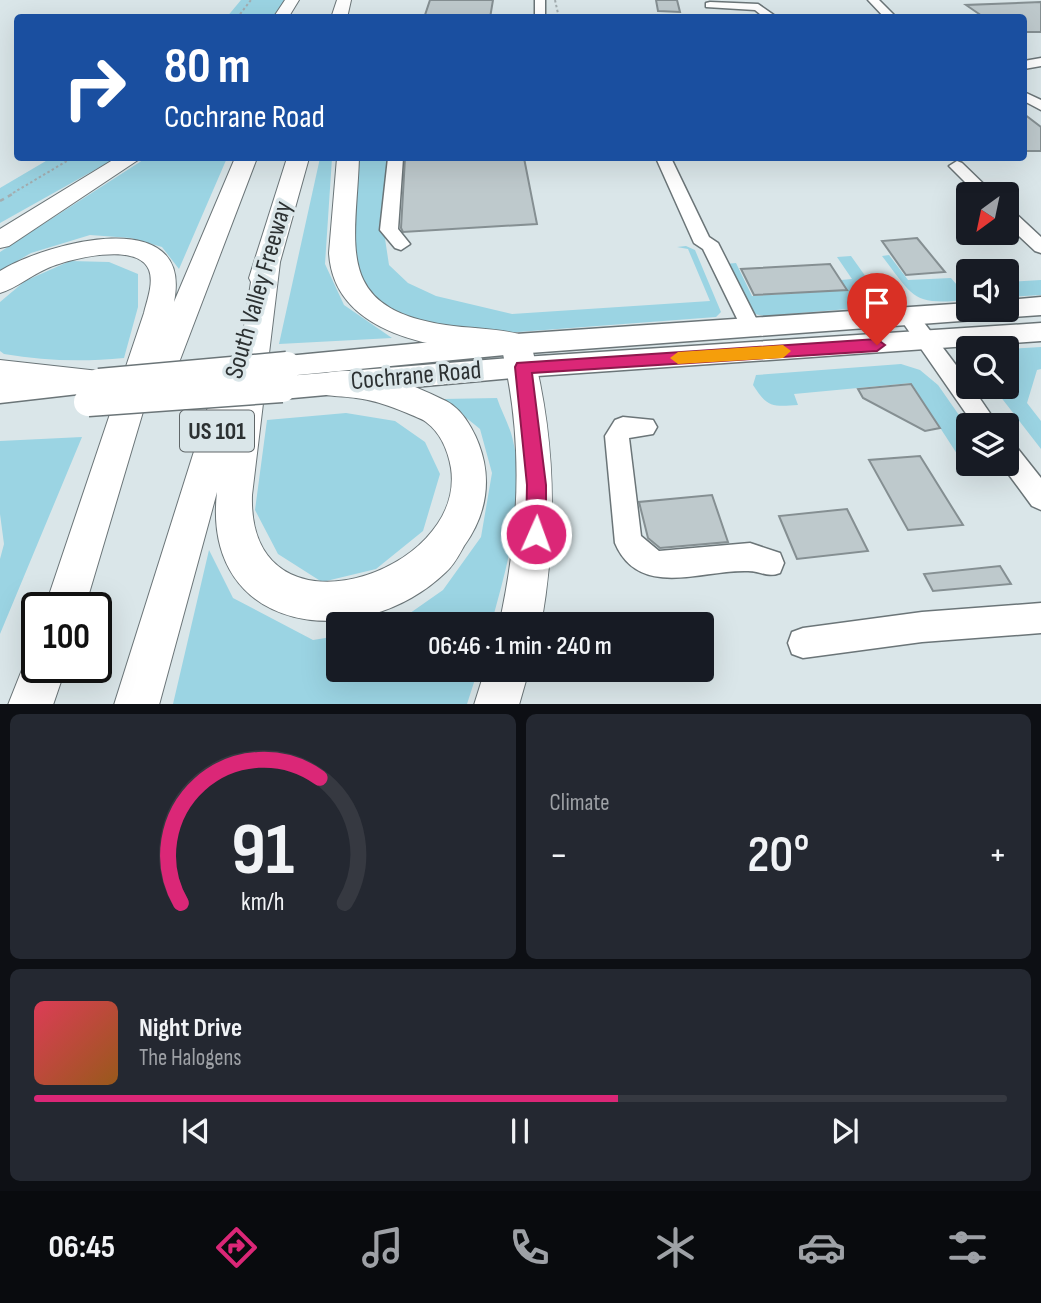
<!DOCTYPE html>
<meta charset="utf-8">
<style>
:root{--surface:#171b24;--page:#242831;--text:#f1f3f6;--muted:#9ea1a6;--line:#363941;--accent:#db2777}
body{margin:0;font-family:"Sofia Sans Condensed",sans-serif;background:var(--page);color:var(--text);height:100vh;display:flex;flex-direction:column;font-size:26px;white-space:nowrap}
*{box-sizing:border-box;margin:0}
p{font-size:23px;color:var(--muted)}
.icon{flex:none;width:38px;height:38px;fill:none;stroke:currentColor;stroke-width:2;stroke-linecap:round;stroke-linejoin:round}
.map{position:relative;height:704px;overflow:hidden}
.drawer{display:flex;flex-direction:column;gap:10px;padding:10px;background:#0d0f14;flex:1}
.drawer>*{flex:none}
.banner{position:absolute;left:14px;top:14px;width:1013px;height:147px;border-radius:7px;box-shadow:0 7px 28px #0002;background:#1a4fa0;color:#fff;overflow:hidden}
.needle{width:46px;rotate:213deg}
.tools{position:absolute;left:956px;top:182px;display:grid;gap:14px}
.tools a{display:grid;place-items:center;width:63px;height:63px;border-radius:7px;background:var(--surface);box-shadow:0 7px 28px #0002;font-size:35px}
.speed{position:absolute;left:21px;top:592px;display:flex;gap:14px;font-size:35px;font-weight:700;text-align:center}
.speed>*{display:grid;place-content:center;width:91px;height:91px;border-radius:50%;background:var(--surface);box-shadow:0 7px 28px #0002;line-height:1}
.speed .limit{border:4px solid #111;border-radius:10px;background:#fff;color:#111}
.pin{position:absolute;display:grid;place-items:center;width:60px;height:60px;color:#fff;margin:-72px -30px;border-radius:50% 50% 50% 0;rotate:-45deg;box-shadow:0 0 7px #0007}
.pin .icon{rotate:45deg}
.me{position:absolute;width:77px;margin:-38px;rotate:2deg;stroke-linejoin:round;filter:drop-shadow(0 0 5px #0008)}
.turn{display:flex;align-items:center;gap:24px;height:147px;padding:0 35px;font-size:32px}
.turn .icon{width:91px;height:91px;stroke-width:2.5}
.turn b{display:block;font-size:49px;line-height:60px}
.big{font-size:52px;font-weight:600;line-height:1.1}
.drawer .widget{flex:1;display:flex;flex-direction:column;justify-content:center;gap:10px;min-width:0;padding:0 24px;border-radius:10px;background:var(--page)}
.drawer .dial{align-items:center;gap:0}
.dial svg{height:182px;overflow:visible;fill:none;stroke:var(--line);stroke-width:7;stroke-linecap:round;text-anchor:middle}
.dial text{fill:var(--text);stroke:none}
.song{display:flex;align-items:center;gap:21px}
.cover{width:84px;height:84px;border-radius:10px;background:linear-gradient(135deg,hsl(350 70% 55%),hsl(30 70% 35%))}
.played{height:7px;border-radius:4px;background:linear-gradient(90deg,var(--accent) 60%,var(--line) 60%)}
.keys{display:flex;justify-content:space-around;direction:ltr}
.heat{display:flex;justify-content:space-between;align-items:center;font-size:38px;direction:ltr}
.drawer .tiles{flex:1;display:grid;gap:10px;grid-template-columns:1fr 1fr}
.widget:last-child{grid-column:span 2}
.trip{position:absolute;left:326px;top:612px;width:388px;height:70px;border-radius:7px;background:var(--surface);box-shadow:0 7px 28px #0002;font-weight:600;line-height:70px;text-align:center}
.dock{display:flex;height:112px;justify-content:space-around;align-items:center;background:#090b0e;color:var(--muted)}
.dock .icon{width:49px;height:49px}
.dock .selected{color:var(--accent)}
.dock b{font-size:32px;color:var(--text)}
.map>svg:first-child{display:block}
</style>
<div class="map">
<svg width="1041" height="705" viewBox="0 0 1041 705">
<rect width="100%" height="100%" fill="#dae6e9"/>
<path fill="#9bd4e3" d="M241,0H285L273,17L226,18Z
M51,158H116L0,223V188Z
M146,158H227L179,269L162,247L131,238L90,235L31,253L0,271V252Z
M320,158H332L325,264L344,305L392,338L279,344Z
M354,158H386L390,168L384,232L389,265L408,283L436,296L512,314L710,301L688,249L677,247L686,246L695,250L721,312L716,317L490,334L410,322L375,299L355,270Z
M889,255L908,280L951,278L957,285L968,284V300C912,305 915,299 882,256Z
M851,256L881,298L880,304L872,307L764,316L750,313L724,264L736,263L752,296L847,290L841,280L852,279L837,257Z
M70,261L109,262L138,274V307L124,358C83,362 45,361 4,354L0,351V302L25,281Z
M1041,280V295L1006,297V282Z
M1041,347V369L1037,370L1027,403L1041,421V449L993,387H1006V349Z
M901,364L920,370L938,385L968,428V464H993L994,466L986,471L971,467L961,460L911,383L794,394L798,405C772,407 767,407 753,385L756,375Z
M497,398C501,410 507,421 511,433C529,495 507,565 491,625H393L443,590L481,537L492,473L480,429L443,399Z
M346,413L395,421L425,442L440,474L423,531L376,569L322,582L278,554L255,510L267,420Z
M82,437L0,634V559L4,544L0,514V441Z
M209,550L233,598L313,640L338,636V670H478L467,704H173Z"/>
<path fill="#bec9cc" stroke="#858f92" stroke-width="2" d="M430,0H493L490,18H424Z
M656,0H677L680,12L658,11Z
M1041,2V32H1024V18H985L966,5Z
M1024,114L1041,127V151H1024Z
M405,158H524L537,224L403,232L401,228Z
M917,238L945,272L906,275L882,241Z
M830,264L847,290L754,295L741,269Z
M911,384L940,428L925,431L863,398L858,389Z
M920,456L963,525L908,530L869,460Z
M712,495L728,542L660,548L648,538L639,502Z
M847,509L868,551L797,559L779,516Z
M1000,566L1011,584L933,591L924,574Z"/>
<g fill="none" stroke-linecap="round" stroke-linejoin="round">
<g stroke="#6b7578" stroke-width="3">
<path id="minor" d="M535,0H545V18H535Z
M868,0H879L897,18H885Z
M710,2L758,4L778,18H765L755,10L706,7V3Z
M1041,58V66L1024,69V61Z
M1024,92L1041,100V110L1024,101Z
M388,158H403L398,229L410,244L401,250L395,248L380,230Z
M656,158H671L709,237L718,243L761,328L758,333L751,335L744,333L703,249L694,243Z
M957,161L962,163L994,194H977L949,166Z
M1006,209L1012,210L1041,237V253L1035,251L1006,224Z
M909,310L916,312L968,381V387H972L998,425H974L899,317L902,312Z
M623,417L653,420L657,427L653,434L629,438L641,536L659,551L750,543L780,553L784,563L780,573C767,578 761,571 748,571C703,569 639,600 615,543L605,436L615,420Z
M1006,441L1014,444L1041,478V510L1032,506L1001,464H1006Z
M1041,603V633L922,642L803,658L792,654L788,643L792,632L803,628L922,612Z"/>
</g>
<g stroke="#6b7578" stroke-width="3">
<path id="major" d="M1041,297V315L516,354L287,376L523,357L1041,323V341L523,377L282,399L272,396L268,388L272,380L287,376L278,373L274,366L278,359L287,356L516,334L968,303V310H1006V300Z
M77,374L87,377L91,385L87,393L0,403V381Z"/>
</g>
<g stroke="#6b7578" stroke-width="2">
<path id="highway" d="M285,0H299L288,18H273Z
M337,0H351L347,18H331Z
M116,158H141L9,246L0,248V229Z
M235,158H257L167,394L162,403L151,407L145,405L85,607H45L144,313C147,300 154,283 149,270C138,241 68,259 48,268C31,275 17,288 0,293V271C45,243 194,202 174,302Z
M287,158H309L280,262L252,495C247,647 467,574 451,468C448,451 441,433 426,422C421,418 413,416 407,413C390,406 374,400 356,398C343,396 331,397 319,393L314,384L319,375C358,362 410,383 446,401C466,411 480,441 484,462C490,492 482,521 464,546C459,555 454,565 446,572C361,654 201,636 217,492L159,705H114L220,369L224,361L239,358L251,282L249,278Z
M337,158H359C356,246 333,308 446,325C472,329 501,328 526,336L531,344C556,438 558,529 541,625H499C519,534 524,445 503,354C439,348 334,337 329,253Z
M0,360L99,371L110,374L115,383L110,392L99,395L0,384Z
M37,648V667H66L53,705H8L29,652Z
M485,670H529L519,705H474Z"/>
</g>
<path stroke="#a3adb0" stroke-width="2" stroke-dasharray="2.5 2.5" stroke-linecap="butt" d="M555,0L559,18
M237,18L251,0
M13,193L72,158"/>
<path stroke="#a3adb0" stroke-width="2.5" stroke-dasharray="4.5 4.5" stroke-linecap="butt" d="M0,201L16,192"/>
<use href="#minor" fill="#fff" fill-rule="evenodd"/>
<use href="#major" fill="#fff" fill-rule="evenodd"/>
<use href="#highway" fill="#fff" fill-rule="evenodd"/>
<g stroke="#6b7578" stroke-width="31" stroke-linecap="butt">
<path id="major-bridge" d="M99,383L287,366
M88,402L282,388"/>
</g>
<use href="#major-bridge" stroke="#fff" stroke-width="28"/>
</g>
<path fill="#db2777" stroke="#8e194d" stroke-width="2" d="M877,339L885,345L877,351L532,373L546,485V534L543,540L536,543L529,540L526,534L527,485L515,367L517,363Z"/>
<path fill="#f59e0b" d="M783,345L791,351L783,358L678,364L670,358L678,352Z"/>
<g text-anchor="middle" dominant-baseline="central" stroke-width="7" stroke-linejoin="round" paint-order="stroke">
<rect fill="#dae6e9" stroke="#606769" stroke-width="2" x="180" y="410.5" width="74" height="41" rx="5"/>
<g font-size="24" font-weight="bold" fill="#2c3132">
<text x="217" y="431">US 101</text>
</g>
<g font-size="26" fill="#2c3132" stroke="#dae6e9">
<text transform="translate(259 290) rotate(-74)">South Valley Freeway</text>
<text transform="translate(416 376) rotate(-5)">Cochrane Road</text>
</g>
</g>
</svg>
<div class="tools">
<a><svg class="needle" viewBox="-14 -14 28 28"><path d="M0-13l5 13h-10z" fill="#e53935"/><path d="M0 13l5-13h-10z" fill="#9ea1a6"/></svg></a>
<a><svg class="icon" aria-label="sound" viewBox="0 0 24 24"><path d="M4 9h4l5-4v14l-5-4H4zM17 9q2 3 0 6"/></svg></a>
<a><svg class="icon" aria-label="search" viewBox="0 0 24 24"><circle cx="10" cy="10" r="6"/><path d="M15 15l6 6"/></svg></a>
<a><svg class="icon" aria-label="layers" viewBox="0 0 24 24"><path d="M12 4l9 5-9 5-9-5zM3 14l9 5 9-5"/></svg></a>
</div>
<div class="speed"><div class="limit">100</div></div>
<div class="pin" style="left:877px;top:345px;background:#d93025"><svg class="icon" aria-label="arrive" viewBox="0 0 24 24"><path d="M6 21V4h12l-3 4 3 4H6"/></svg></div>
<svg class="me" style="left:536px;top:534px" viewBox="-20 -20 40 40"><circle r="17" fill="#db2777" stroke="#fff" stroke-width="3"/><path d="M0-11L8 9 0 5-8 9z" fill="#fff"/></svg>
<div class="trip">06:46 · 1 min · 240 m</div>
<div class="banner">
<div class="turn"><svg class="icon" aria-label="right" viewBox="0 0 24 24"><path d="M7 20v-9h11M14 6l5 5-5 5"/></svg><div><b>80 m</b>Cochrane Road</div></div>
</div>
</div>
<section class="drawer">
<div class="tiles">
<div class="widget dial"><svg viewBox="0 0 100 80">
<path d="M14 69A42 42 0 1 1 86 69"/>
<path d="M14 69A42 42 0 0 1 75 14" stroke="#db2777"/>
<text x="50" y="56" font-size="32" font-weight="700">91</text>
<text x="50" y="72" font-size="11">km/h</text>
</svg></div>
<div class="widget"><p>Climate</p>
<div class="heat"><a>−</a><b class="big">20°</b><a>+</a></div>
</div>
<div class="widget">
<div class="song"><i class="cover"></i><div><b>Night Drive</b><p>The Halogens</p></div></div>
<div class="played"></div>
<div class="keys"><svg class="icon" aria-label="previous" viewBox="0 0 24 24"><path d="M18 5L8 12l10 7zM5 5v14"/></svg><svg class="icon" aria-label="pause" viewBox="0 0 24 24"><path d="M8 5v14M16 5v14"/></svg><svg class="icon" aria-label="next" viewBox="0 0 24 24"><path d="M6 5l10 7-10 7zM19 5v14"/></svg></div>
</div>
</div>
</section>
<nav class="dock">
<b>06:45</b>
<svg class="icon selected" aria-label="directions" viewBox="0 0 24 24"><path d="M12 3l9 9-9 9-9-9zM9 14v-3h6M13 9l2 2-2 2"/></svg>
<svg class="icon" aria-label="music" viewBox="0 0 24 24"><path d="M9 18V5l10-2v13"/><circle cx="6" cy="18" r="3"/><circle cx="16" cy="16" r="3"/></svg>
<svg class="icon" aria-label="phone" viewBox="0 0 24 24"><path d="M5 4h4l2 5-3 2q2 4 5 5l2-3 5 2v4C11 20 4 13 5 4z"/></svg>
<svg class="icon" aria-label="climate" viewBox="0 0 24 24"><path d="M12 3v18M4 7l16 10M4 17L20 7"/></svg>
<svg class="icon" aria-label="car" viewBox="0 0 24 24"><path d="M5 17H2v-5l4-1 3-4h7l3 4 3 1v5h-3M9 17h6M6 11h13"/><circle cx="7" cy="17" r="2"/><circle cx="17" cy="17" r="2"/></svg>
<svg class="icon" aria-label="filters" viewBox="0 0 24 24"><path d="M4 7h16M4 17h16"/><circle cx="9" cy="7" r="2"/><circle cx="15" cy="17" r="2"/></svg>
</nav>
